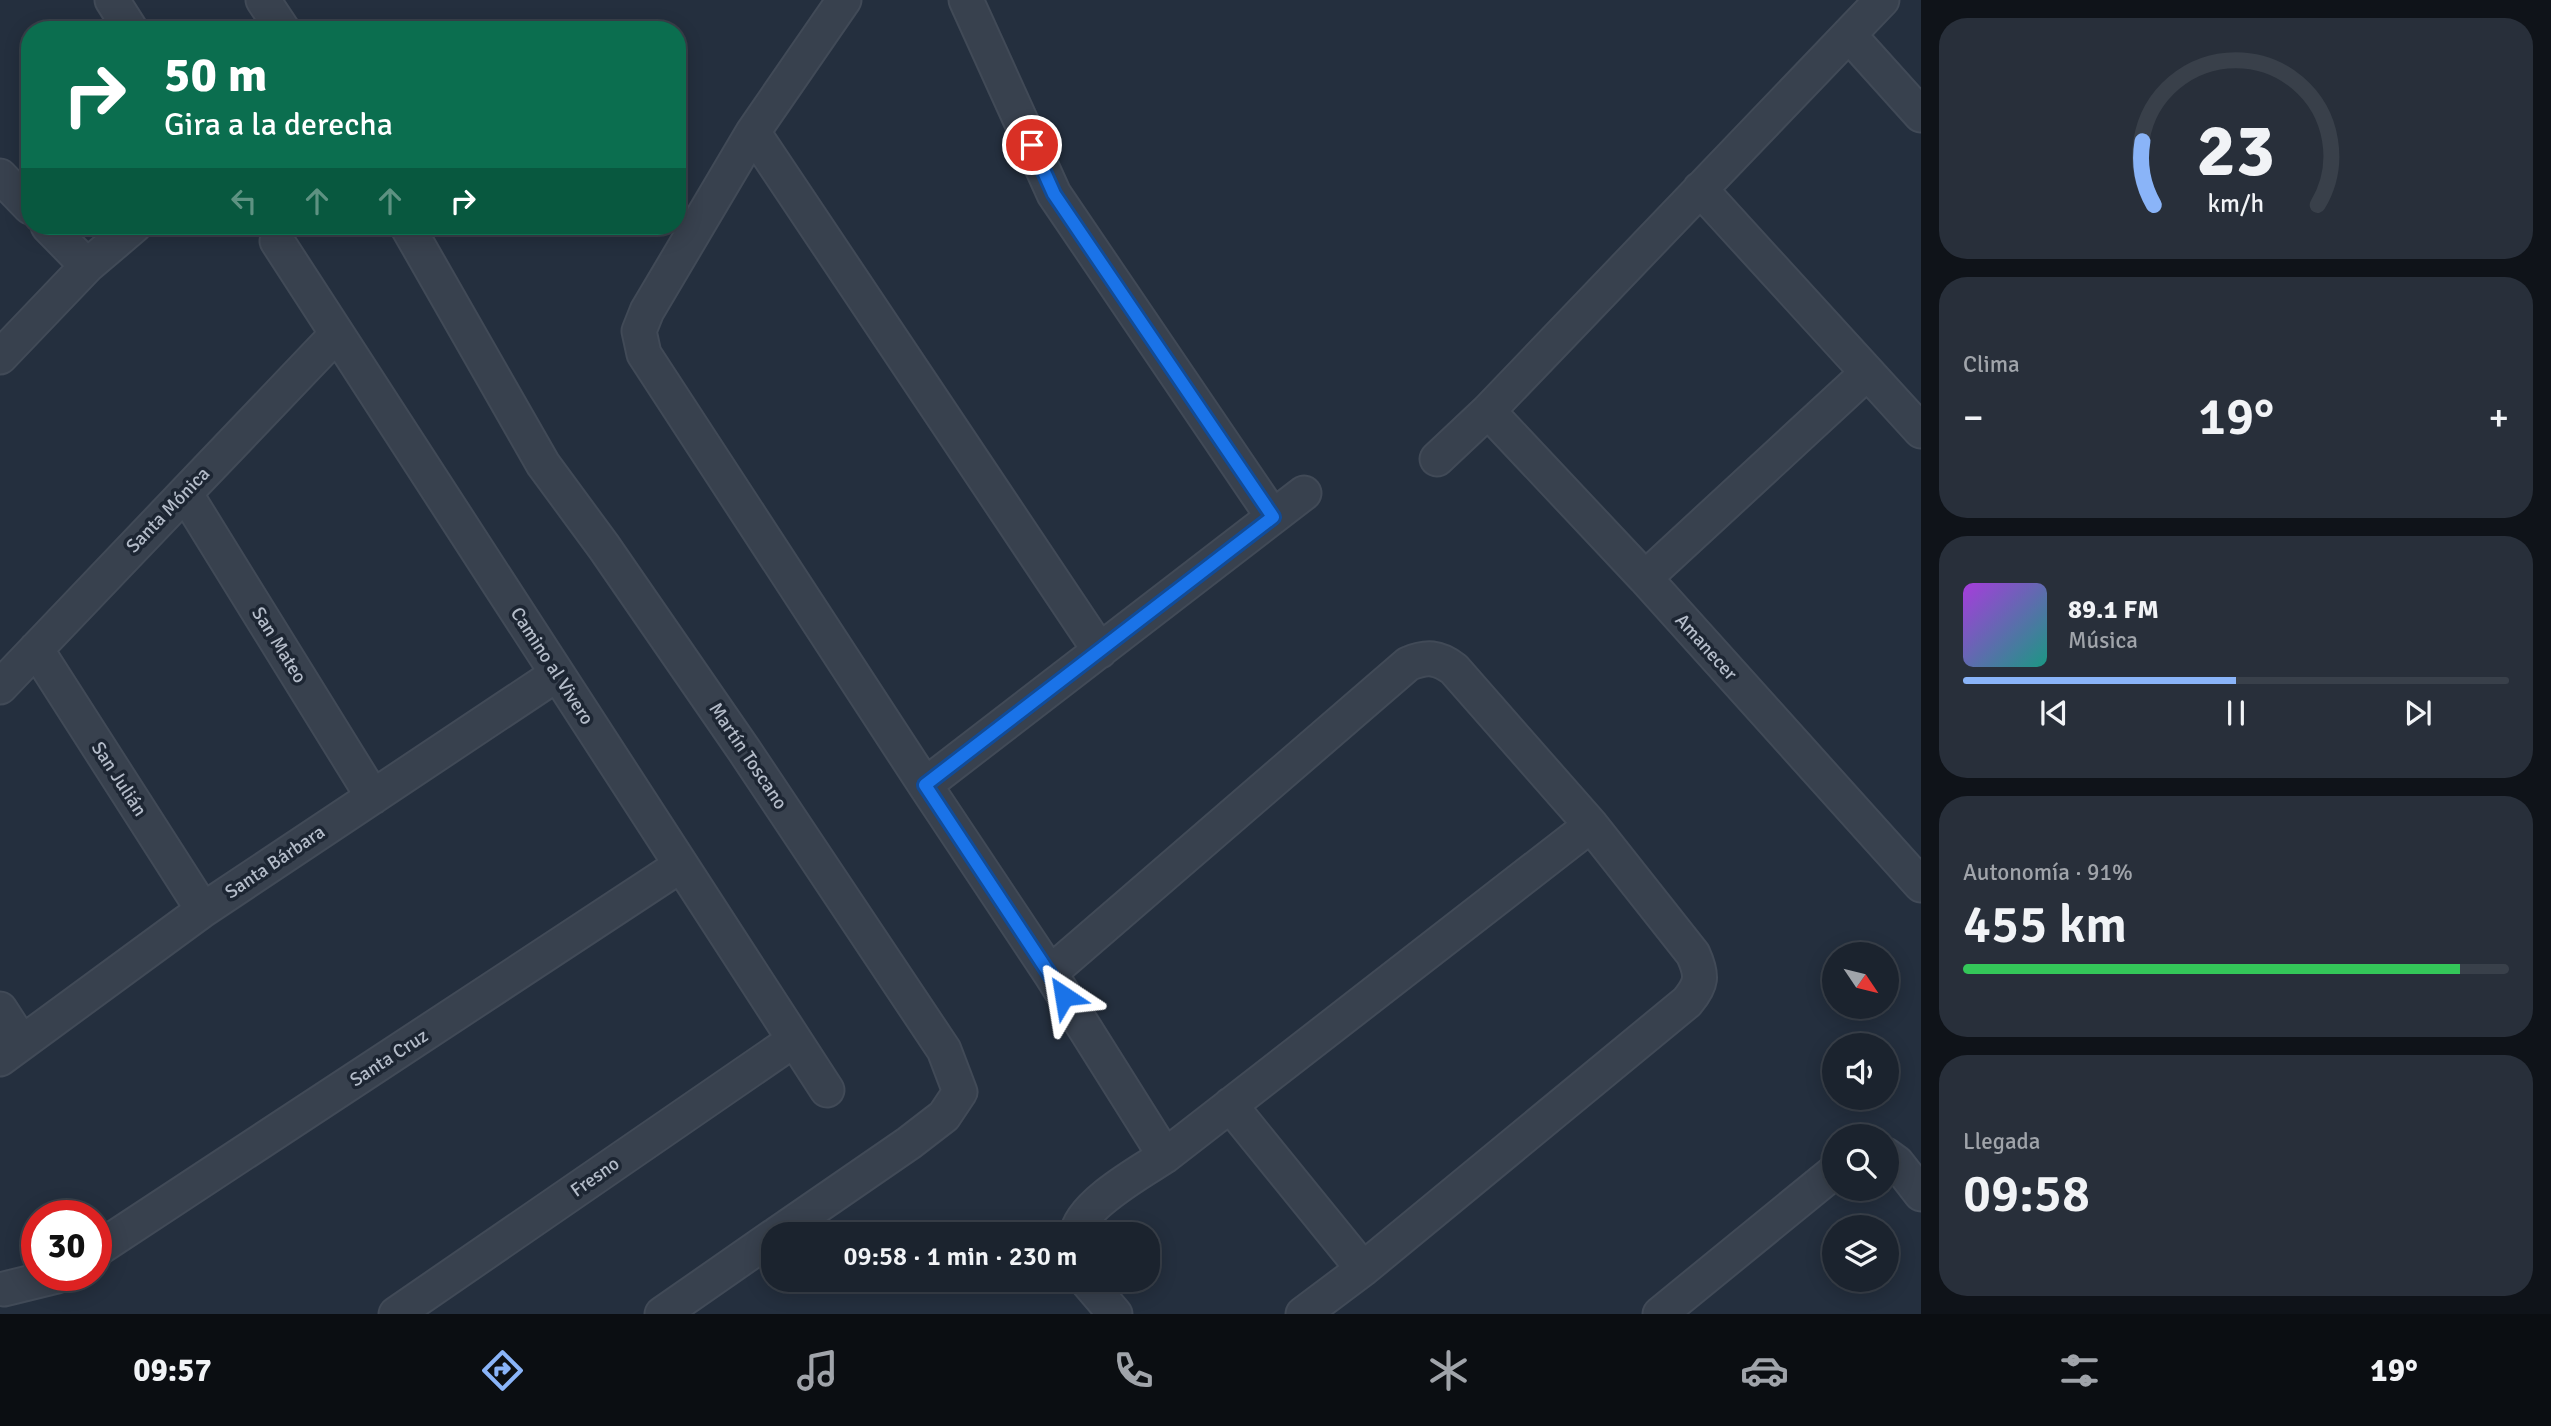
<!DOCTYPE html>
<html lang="es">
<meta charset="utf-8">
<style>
:root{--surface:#1b232e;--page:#282f3a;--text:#f1f3f6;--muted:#a0a4aa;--line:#39404a;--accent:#8ab4f8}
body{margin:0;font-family:Signika,sans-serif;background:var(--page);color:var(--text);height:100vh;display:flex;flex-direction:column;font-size:26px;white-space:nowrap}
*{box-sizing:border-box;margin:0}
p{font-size:23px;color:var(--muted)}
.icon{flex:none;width:38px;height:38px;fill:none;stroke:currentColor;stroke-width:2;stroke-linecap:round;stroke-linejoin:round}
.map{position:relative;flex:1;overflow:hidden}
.drawer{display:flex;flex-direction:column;gap:18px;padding:18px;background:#0f1319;width:630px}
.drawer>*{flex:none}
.banner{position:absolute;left:21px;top:21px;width:665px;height:214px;border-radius:28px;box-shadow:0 4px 18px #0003,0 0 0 2px var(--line);background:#0b6e4f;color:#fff;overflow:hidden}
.needle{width:46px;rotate:125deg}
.controls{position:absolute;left:1822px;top:942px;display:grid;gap:14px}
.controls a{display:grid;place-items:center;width:77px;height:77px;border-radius:50%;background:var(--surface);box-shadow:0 4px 18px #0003,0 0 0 2px var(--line);font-size:35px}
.speed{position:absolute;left:21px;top:1200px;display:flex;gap:14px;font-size:35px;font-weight:700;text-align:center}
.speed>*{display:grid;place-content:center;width:91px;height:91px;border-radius:50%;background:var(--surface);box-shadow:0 4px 18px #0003,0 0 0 2px var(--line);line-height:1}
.speed .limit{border:10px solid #d22;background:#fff;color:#111}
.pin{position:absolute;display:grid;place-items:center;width:60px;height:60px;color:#fff;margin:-30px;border:4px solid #fff;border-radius:50%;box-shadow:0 2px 7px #0007}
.me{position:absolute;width:77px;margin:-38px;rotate:327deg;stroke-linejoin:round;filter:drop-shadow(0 0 5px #0008)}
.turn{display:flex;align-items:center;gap:24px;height:147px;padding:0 28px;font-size:32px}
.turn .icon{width:91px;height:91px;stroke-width:2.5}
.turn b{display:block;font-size:49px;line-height:60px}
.lanes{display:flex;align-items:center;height:66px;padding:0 28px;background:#0003;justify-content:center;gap:35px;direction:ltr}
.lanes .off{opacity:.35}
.big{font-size:52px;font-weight:600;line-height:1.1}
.drawer .card{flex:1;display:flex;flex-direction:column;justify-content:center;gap:10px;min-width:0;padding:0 24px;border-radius:28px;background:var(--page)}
.drawer .dial{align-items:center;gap:0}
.dial svg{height:182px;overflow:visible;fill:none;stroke:var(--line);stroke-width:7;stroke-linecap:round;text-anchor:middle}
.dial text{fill:var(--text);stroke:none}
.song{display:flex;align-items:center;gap:21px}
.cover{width:84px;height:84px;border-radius:10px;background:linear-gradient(135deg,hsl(280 70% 55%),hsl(170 70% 35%))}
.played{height:7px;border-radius:4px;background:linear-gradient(90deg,var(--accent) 50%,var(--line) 50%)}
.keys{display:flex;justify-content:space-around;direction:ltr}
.heat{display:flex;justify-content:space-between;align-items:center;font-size:38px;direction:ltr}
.charge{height:10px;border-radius:5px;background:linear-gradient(90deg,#34c759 91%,var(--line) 0)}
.trip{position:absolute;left:761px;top:1222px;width:399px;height:70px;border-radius:28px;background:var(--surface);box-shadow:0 4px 18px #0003,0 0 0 2px var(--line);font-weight:600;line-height:70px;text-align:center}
.tab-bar{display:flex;height:112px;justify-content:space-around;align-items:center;background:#0b0e12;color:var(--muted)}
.tab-bar .icon{width:49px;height:49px}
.tab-bar .selected{color:var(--accent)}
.tab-bar b{font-size:32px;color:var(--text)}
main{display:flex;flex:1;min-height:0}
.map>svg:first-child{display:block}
</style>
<main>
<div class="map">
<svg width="1921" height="1314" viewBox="0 0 1921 1314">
<rect width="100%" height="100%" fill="#242f3e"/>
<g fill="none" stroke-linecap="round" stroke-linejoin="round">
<g stroke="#414a57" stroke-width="37">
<path id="street" d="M112,0L131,30
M263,0L283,30
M844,0L753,132L647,311L639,331L644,354L925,785L1050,973
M966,0L1054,194L1273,517
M1849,35L1921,115
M753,132L1100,651
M0,176L30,207
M1700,189L1921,431
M48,226L87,266
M407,226L543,464L604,547L744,750L944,1050L960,1092L944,1116L909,1143L777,1234
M277,241L827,1090
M0,357L87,266L134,226
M1488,411L1645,578L1921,885
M1437,459L1488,411L1882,0
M185,493L373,797
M1645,578L1867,373
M36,649L203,910
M0,687L337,334
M925,785L1304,493
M0,1009L22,1043
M0,1059L203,910L557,674
M1230,1105L1363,1269
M1886,1155L1897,1163L1921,1194
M1165,1156L1050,973L1408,664C1427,656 1438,657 1454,669L1591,825L1693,954C1703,976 1702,984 1687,1002L1363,1269L1303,1314
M1077,1234C1080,1205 1142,1171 1165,1156L1591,825
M96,1250L681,865
M1085,1279L1115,1314
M4,1289L57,1276
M396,1314L794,1040
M662,1314L774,1236
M1660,1314L1834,1172"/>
</g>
<use href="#street" stroke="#38414e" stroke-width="33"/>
</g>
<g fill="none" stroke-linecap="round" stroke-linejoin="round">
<g stroke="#114b97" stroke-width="18">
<path id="route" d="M1032,145L1054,194L1273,517L925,785L1064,996"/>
</g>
<use href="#route" stroke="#1a73e8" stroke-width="12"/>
</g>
<g text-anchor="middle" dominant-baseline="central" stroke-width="7" stroke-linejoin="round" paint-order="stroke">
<g font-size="19" fill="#b4bcc9" stroke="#1d2633">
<text transform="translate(168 510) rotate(-46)">Santa Mónica</text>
<text transform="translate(279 645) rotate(58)">San Mateo</text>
<text transform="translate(1706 647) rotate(48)">Amanecer</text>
<text transform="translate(552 666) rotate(57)">Camino al Vivero</text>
<text transform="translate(748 756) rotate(56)">Martín Toscano</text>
<text transform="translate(119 779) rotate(57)">San Julián</text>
<text transform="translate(275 862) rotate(-34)">Santa Bárbara</text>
<text transform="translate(389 1058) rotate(-33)">Santa Cruz</text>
<text transform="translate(595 1177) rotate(-35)">Fresno</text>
</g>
</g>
</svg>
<div class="controls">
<a><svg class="needle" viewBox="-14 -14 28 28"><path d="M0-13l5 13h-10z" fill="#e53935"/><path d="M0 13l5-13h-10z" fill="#a0a4aa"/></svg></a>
<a><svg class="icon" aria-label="sound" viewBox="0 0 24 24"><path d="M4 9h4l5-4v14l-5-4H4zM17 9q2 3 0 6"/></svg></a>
<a><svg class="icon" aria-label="search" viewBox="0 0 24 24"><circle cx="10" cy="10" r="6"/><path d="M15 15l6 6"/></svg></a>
<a><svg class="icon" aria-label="layers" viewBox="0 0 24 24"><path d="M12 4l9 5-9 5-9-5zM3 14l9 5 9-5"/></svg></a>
</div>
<div class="speed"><div class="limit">30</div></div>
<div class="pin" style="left:1032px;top:145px;background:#d93025"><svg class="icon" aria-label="arrive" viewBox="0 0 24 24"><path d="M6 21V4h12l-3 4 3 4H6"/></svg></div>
<svg class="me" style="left:1064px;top:996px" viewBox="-20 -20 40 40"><path d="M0-17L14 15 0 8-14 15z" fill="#1a73e8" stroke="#fff" stroke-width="4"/></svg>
<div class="trip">09:58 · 1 min · 230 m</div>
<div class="banner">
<div class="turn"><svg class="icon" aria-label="right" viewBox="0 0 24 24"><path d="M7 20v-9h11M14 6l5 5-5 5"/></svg><div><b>50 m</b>Gira a la derecha</div></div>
<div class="lanes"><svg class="icon off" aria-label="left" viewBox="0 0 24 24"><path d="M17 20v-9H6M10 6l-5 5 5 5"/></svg><svg class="icon off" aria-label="ahead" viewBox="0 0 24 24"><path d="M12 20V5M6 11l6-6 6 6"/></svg><svg class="icon off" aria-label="ahead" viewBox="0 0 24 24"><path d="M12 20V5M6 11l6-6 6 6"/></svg><svg class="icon" aria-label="right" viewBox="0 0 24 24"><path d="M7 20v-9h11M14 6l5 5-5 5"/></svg></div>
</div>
</div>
<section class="drawer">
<div class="card dial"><svg viewBox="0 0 100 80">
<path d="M14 69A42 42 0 1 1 86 69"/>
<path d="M14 69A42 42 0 0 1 9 41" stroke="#8ab4f8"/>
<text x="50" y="56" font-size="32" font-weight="700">23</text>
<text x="50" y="72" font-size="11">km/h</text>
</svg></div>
<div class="card"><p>Clima</p>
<div class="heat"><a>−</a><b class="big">19°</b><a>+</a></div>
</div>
<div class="card">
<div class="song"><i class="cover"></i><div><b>89.1 FM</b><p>Música</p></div></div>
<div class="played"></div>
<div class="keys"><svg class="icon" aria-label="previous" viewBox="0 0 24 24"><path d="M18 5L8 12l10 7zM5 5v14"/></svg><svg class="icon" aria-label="pause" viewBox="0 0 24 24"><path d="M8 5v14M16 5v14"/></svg><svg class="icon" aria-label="next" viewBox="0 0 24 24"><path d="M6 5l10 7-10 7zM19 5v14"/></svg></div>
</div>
<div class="card"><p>Autonomía · 91%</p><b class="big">455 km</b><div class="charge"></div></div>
<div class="card"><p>Llegada</p><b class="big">09:58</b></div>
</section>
</main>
<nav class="tab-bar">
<b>09:57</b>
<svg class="icon selected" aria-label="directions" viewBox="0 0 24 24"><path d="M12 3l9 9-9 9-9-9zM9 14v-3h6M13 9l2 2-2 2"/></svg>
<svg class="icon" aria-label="music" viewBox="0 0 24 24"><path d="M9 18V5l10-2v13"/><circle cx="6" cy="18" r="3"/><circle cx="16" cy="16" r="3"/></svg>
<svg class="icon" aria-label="phone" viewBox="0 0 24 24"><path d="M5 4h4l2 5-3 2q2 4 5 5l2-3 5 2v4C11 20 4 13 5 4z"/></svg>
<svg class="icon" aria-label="climate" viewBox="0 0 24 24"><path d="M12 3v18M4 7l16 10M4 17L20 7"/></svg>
<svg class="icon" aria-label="car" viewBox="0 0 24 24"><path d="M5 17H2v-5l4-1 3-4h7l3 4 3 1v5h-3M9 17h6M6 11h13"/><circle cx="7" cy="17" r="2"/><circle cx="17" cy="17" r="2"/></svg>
<svg class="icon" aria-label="filters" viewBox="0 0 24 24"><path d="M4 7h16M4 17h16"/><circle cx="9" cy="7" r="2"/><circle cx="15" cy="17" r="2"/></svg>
<b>19°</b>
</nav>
